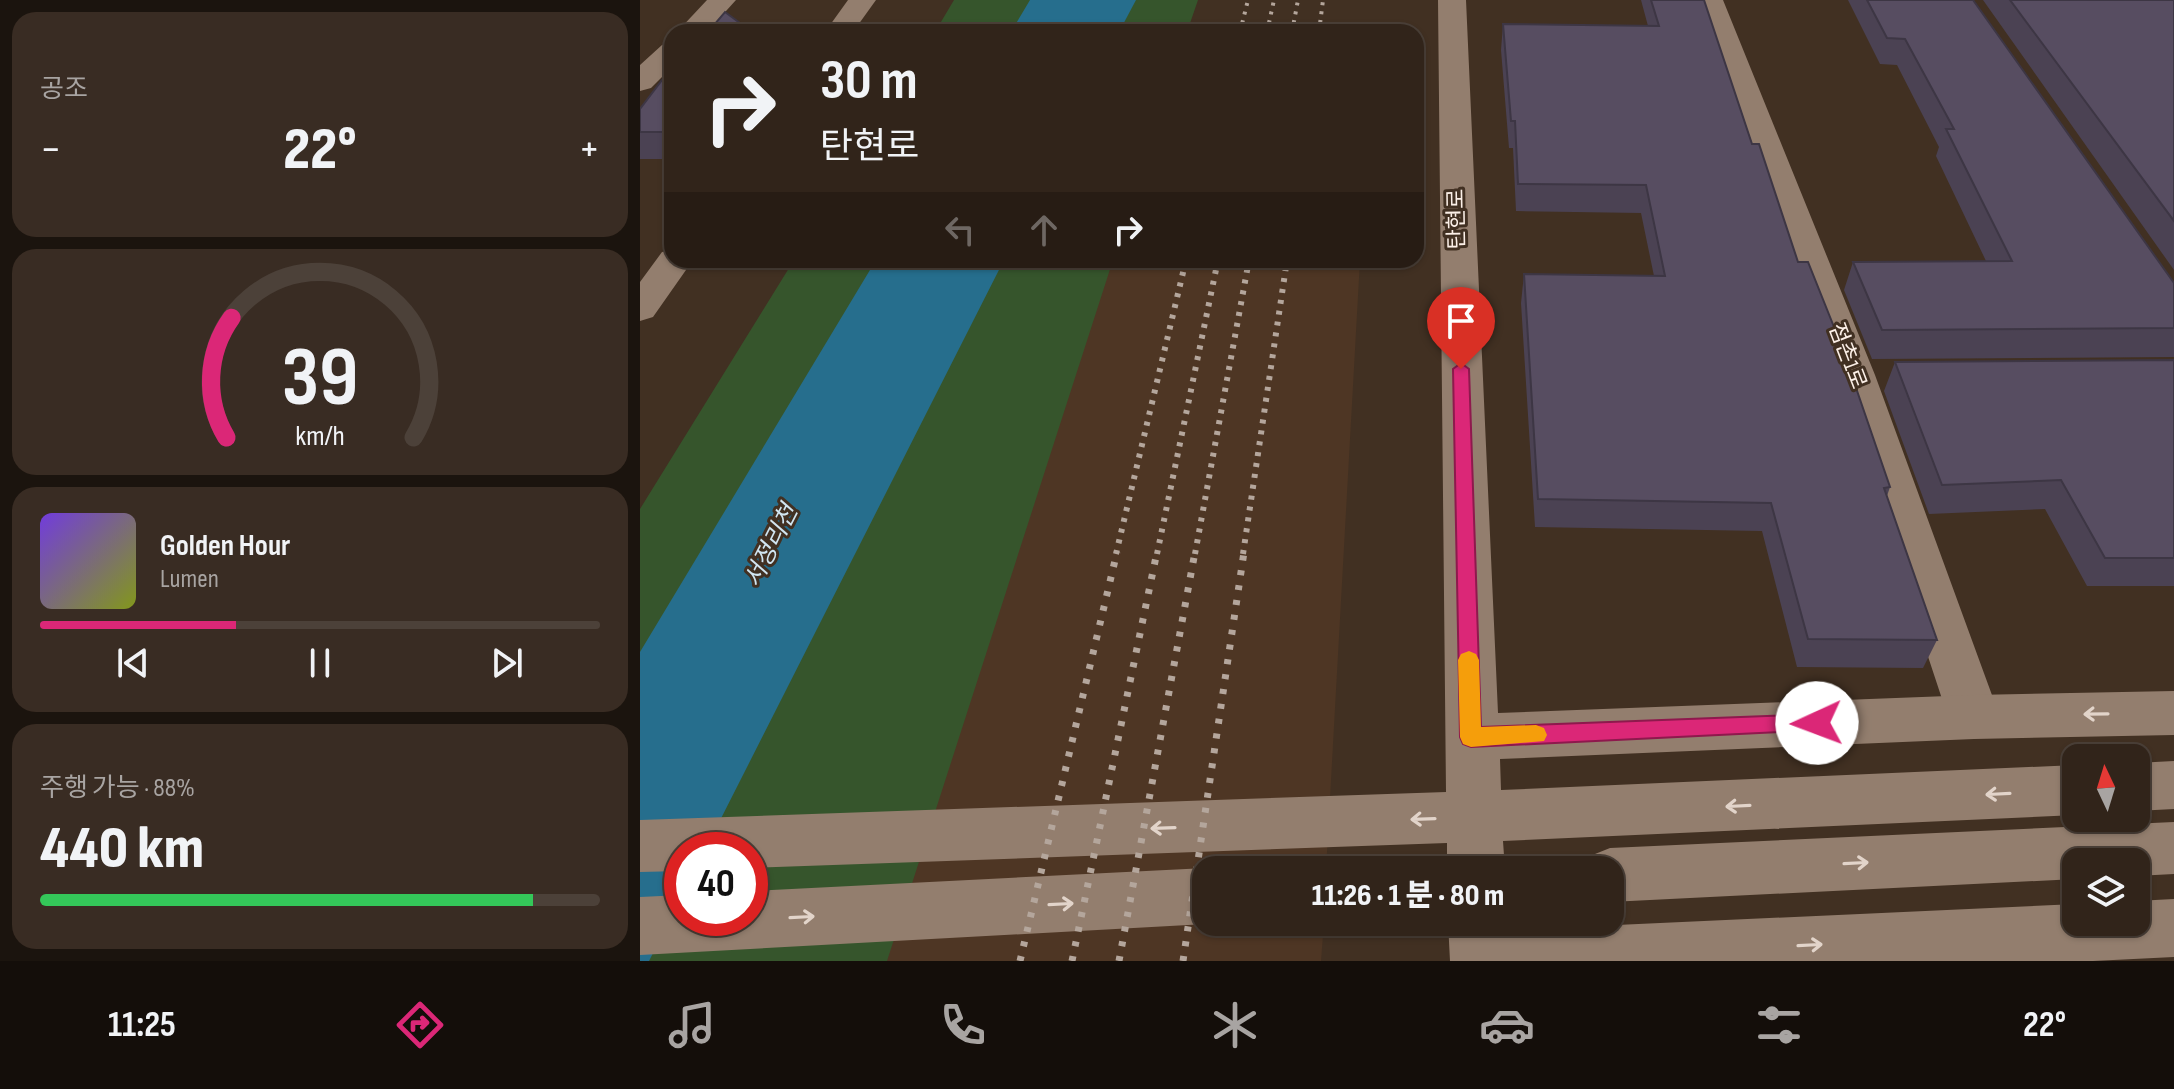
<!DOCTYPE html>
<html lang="ko">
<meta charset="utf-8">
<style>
:root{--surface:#31241a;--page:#392c23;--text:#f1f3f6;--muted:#a8a4a2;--line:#4c4139;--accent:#db2777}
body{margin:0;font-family:"Sofia Sans Condensed","Noto Sans KR",sans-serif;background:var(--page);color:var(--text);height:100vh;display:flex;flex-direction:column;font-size:30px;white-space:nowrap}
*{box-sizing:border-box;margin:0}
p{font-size:26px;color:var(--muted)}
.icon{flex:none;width:44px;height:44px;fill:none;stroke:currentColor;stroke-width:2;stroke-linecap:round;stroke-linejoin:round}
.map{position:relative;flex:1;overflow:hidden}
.sheet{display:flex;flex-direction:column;gap:12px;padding:12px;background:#1b140e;width:640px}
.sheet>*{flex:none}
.hud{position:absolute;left:24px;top:24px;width:760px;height:244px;border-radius:24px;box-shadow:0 2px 6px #0004,0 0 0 2px var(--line);background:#31241a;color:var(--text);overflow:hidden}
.needle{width:52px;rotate:356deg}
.controls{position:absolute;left:1422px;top:744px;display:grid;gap:16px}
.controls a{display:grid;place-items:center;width:88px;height:88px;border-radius:16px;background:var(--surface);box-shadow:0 2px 6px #0004,0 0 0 2px var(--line);font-size:40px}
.speed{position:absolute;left:24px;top:832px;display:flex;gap:16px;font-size:40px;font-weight:700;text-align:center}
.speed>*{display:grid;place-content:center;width:104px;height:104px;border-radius:50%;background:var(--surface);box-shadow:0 2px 6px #0004,0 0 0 2px var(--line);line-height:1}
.speed .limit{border:12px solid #d22;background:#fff;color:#111}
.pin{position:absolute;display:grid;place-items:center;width:68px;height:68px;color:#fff;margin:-82px -34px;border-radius:50% 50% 50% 0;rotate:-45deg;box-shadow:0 0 8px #0007}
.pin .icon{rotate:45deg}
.me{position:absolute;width:88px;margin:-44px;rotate:268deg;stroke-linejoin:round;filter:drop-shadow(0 0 6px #0008)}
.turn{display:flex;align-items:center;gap:28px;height:168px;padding:0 24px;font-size:36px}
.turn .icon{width:104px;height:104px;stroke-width:2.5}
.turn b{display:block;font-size:56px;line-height:68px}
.lanes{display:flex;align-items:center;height:76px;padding:0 24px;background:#0003;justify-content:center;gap:40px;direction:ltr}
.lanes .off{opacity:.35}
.big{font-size:60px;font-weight:800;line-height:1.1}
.sheet .tile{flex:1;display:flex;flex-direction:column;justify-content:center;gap:12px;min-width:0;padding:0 28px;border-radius:24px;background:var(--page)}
.sheet .dial{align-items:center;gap:0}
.dial svg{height:208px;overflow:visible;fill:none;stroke:var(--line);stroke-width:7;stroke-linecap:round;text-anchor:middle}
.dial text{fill:var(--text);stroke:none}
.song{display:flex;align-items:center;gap:24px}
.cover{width:96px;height:96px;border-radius:12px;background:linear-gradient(135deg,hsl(260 70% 55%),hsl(70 70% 35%))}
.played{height:8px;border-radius:4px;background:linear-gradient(90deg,var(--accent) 35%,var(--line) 35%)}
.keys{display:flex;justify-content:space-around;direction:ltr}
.heat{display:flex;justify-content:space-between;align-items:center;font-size:44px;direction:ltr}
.charge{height:12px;border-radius:6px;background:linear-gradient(90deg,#34c759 88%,var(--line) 0)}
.trip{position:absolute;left:552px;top:856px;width:432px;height:80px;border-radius:24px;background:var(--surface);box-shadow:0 2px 6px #0004,0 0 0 2px var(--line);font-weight:800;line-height:80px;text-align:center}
.dock{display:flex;height:128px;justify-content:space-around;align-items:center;background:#140e0a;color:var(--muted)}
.dock .icon{width:56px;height:56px}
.dock .current{color:var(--accent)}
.dock b{font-size:36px;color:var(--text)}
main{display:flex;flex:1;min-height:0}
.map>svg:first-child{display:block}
</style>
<main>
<section class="sheet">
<div class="tile"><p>공조</p>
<div class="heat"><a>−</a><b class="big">22°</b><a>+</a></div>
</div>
<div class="tile dial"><svg viewBox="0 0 100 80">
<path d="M14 69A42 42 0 1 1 86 69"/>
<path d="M14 69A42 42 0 0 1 16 23" stroke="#db2777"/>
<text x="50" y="56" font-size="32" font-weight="700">39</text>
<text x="50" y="72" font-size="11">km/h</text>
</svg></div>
<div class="tile">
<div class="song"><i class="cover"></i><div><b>Golden Hour</b><p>Lumen</p></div></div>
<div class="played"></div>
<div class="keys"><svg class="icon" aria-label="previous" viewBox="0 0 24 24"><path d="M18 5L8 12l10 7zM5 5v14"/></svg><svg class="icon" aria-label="pause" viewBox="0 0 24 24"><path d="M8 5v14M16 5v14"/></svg><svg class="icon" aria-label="next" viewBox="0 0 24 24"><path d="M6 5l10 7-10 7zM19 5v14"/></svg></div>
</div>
<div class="tile"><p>주행 가능 · 88%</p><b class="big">440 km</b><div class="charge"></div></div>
</section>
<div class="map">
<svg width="1534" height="961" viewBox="0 0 1534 961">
<rect width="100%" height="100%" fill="#413022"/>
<path fill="#4e3624" d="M471,260H720L686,870H566V922H684L681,961H212Z"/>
<path fill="#36552c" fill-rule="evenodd" d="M314,0H558L547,32H295Z
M154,260H473L247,961H0V509ZM42,850H110V918H42Z"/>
<path fill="#266e8d" d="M390,0H496L479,32H371Z
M236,260H364L65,850H42V896L9,961H0V652Z"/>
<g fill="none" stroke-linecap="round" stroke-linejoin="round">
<path fill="#937e6e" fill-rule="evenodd" d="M67,0H96L67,32H37Z
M1055,0H1083L1235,375L1360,717L1352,733L1334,739L1316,733L1308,717L1195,375Z
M32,42V67L11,88L0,91V65L22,45Z"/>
<path fill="#937e6e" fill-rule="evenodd" d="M208,0H236L213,32H185Z
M798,0H826L858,713L1334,695L1534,691V735L1334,739L860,759L861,790L1436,765V815L863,841L865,870H807V843L110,868V850H42V871L0,872V820L806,792Z
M32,250V260H53L13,317L0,321V282L22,252Z
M1534,761V809L1496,811V763Z
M1534,822V874L1496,876V862H1436V879L970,902V870H943L950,856L970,848Z
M566,868L571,870H566V922H571L566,924L0,955V897L42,895V918H110V891Z
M1534,899V957L1453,961H810L808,922H868V930L1436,904V922H1496V901Z"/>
<path stroke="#b4a69c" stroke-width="4" stroke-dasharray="3 6" stroke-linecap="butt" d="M600,32L608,0
M627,32L634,0
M652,32L658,0
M679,32L683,0"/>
<path stroke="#b4a69c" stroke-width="6" stroke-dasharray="4 7" stroke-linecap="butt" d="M476,554L546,260
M517,554L578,260
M555,554L609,260
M603,554L647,260"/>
<path stroke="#b4a69c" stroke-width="7" stroke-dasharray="5 10" stroke-linecap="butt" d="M380,961L477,552
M432,961L517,552
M479,961L555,552
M543,961L604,552"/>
</g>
<path fill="#4b4253" d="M1001,0H1064L1112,144L1158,262L1250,487L1247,496L1297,640L1283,668L1157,667L1122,531L895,527L881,303L884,274L1014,276L1001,213L876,211L873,148H869L861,50L863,24L1008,26Z
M1208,0H1333L1534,283V357L1232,359L1204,290L1213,262L1346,261L1296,156L1299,147L1257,65L1240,64Z
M1343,0H1534V270Z
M32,67V159H0V109Z
M1534,360V586H1447L1405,509L1289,514L1244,391L1255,362Z"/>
<path fill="#574d61" stroke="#3d3644" stroke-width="2" d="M1011,0H1064L1112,144H1119L1158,262H1168L1202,347L1250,487L1244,488L1297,640L1168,639L1131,503L898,499L884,274L1025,276L1006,185L878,184L875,121H871L863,24L1019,26Z
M1227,0H1333L1534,283V328L1242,330L1213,262L1372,261L1306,129H1314L1265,39L1247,38Z
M1370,0H1534V221Z
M85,12L112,32H68Z
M32,67V132H0V109Z
M1534,360V558H1465L1421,480L1302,485L1255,362Z"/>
<defs><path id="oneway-shaft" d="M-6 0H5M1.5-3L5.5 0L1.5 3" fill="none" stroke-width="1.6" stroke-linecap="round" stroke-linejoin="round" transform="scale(2)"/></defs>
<g stroke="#e2d4ca">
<use href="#oneway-shaft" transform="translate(1456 714) rotate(179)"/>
<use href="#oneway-shaft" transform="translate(1358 794) rotate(177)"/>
<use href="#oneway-shaft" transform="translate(1098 806) rotate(177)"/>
<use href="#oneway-shaft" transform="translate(783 819) rotate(178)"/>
<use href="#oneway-shaft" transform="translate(523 828) rotate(178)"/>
<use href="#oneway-shaft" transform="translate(1216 863) rotate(-3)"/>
<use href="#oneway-shaft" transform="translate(421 904) rotate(-3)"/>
<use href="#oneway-shaft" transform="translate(162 917) rotate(-3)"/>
<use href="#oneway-shaft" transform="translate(1170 945) rotate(-3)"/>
</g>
<path fill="#db2777" stroke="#8e194d" stroke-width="2" d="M821,363L829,369L841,727L1177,714L1184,717L1187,723L1184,730L831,747L823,744L820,737L813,369Z"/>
<path fill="#f59e0b" d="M829,651L836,654L839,660L841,727L896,725L904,728L907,735L904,741L831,747L823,744L820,737L818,660L821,654Z"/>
<g text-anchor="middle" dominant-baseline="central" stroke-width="6" stroke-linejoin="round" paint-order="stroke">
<g font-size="22" fill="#fcf0e8" stroke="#413022">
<text transform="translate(817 219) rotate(-91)">탄현로</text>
<text transform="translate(1207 356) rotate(69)">점촌1로</text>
</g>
<g font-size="24" font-style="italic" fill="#d1e6f2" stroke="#413022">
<text transform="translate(131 546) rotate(-63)">서정리천</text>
</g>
</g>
</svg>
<div class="controls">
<a><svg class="needle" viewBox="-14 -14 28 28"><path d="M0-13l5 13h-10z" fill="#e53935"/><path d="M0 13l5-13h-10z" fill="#a8a4a2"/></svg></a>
<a><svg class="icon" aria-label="layers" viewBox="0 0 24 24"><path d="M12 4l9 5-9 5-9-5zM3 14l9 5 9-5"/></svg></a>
</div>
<div class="speed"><div class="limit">40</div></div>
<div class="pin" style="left:821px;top:369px;background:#d93025"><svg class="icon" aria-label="arrive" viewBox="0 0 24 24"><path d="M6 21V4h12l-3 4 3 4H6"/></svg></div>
<svg class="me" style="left:1177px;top:723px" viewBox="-20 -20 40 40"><circle r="19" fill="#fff"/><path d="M0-13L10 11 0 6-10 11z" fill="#db2777"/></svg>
<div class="trip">11:26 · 1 분 · 80 m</div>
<div class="hud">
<div class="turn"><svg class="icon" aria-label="right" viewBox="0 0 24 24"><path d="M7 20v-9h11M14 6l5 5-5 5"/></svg><div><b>30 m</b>탄현로</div></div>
<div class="lanes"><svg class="icon off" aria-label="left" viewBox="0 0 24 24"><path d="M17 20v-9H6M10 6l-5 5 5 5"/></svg><svg class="icon off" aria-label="ahead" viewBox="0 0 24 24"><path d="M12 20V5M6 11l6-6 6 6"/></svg><svg class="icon" aria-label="right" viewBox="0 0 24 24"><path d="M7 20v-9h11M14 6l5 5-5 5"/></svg></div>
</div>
</div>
</main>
<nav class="dock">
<b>11:25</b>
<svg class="icon current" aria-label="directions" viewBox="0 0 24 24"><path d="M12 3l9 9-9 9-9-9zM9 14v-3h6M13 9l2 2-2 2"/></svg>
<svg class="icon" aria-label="music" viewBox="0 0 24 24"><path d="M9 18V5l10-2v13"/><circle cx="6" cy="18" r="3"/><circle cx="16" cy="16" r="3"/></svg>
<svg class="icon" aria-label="phone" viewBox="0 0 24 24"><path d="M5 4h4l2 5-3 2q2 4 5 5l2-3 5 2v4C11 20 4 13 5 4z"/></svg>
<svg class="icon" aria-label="climate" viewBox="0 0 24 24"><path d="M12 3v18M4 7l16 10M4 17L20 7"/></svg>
<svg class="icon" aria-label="car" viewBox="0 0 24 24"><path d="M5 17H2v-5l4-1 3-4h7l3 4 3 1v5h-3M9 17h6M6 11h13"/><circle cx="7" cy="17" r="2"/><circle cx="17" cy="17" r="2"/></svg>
<svg class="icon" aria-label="filters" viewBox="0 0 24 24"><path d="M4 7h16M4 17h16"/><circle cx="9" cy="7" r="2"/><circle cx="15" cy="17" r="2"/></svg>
<b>22°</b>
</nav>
